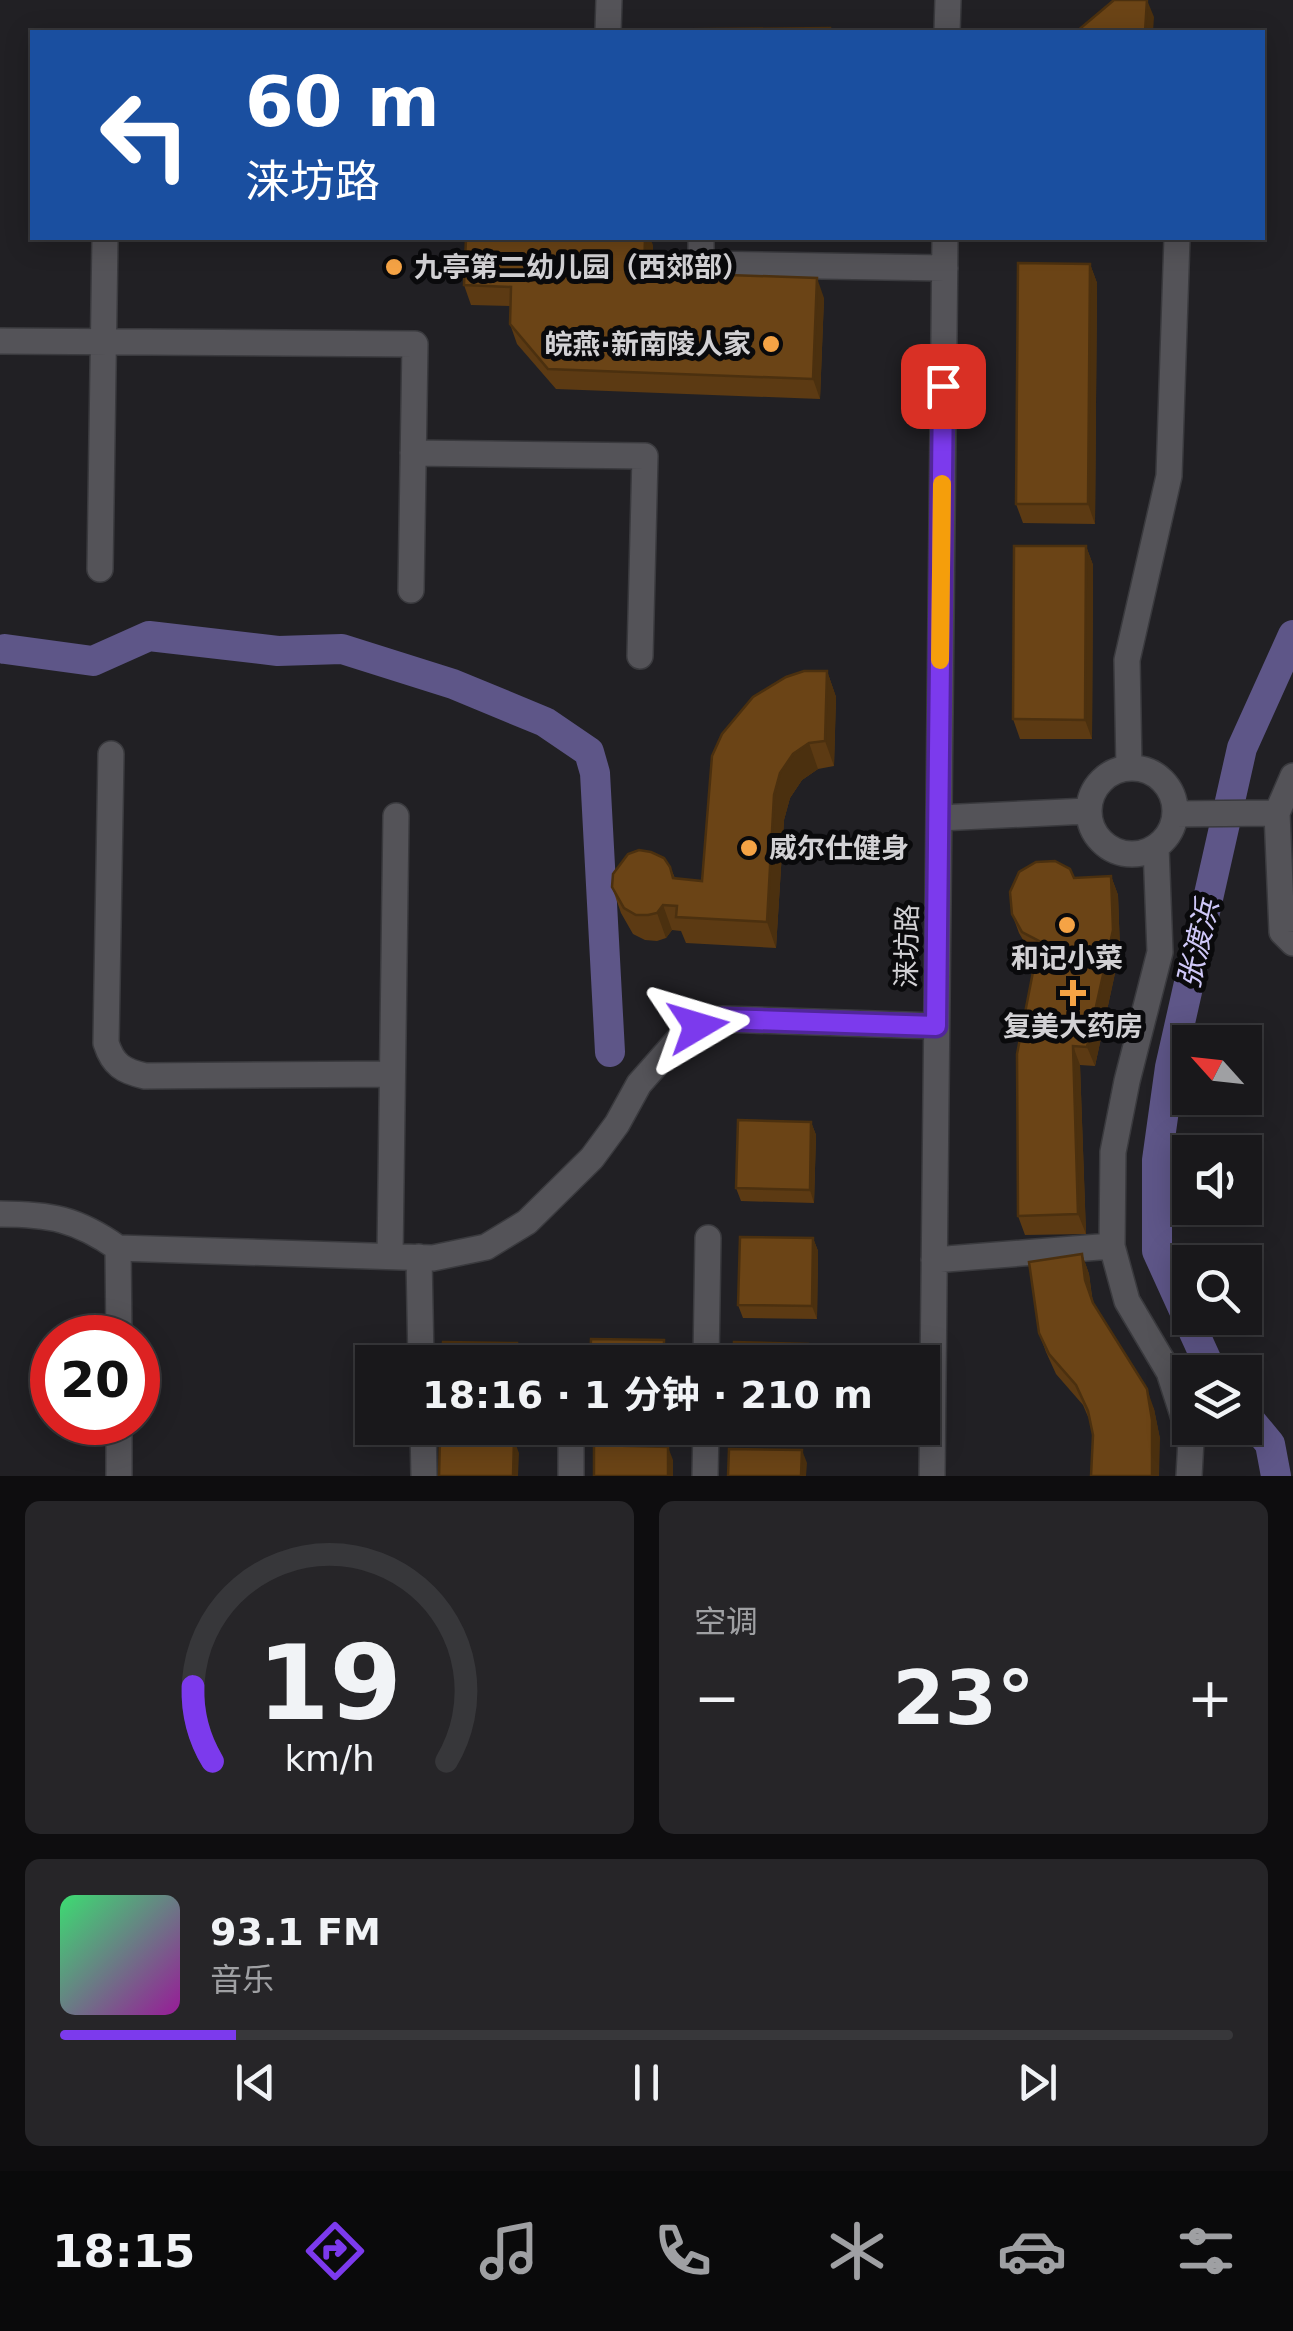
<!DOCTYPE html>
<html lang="zh">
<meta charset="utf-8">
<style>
:root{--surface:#19181b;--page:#262528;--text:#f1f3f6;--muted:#9fa0a3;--line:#37373a;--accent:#7c3aed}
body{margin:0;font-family:"DejaVu Sans","Noto Sans SC",sans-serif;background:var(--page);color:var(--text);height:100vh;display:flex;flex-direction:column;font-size:38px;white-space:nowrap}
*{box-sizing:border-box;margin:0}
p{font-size:32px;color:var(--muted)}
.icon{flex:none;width:55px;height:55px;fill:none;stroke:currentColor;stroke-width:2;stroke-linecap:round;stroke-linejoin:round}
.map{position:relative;height:1476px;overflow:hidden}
.panel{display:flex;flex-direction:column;gap:25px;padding:25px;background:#0e0d0f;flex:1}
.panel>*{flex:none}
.guide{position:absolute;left:30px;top:30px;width:1235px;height:210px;border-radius:0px;box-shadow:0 5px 25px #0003,0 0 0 2px var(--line);background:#1a4fa0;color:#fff;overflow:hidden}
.needle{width:65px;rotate:297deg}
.fabs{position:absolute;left:1172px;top:1025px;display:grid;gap:20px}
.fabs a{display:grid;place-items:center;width:90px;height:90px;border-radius:0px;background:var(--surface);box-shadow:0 5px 25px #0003,0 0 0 2px var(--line);font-size:50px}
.speed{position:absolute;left:30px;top:1315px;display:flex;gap:20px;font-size:50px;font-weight:700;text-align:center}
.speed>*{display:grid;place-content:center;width:130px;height:130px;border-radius:50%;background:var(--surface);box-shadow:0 5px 25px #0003,0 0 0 2px var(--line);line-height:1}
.speed .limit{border:15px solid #d22;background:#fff;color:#111}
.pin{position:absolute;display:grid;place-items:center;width:85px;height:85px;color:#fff;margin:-42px;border-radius:20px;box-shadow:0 5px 15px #0006}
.me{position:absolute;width:110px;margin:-55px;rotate:83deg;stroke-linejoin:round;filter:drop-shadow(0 0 8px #0008)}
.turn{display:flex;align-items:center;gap:35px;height:210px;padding:0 50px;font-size:45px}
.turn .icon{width:130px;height:130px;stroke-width:2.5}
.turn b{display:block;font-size:70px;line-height:85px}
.big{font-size:75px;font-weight:700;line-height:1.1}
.panel .widget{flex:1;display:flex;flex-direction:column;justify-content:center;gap:15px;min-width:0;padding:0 35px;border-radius:15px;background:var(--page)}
.panel .dial{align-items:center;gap:0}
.dial svg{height:260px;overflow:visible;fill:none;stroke:var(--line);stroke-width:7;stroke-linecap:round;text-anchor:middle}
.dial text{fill:var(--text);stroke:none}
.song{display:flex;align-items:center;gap:30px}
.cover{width:120px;height:120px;border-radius:15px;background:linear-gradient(135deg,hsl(140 70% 55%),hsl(300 70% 35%))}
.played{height:10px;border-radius:5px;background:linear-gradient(90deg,var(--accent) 15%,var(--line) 15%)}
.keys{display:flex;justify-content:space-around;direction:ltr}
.heat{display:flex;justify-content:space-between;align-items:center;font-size:55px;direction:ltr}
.panel .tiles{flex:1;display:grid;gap:25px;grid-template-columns:1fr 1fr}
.widget:last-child{grid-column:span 2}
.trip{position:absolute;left:355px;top:1345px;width:585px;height:100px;border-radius:0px;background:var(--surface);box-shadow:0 5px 25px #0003,0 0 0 2px var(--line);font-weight:700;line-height:100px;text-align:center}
.tabs{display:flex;height:160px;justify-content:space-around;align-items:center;background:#0a0a0b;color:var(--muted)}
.tabs .icon{width:70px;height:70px}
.tabs .active{color:var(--accent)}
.tabs b{font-size:45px;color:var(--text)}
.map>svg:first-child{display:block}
</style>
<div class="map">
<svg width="1293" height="1476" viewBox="0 0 1293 1476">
<rect width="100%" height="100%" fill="#212024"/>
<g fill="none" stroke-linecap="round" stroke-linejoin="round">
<path stroke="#5e5688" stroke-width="30" d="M5,649L93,661L149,636L278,651L342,649L453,684L545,722L589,752L595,773L610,1052
M1212,1372L1157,1251V1160L1170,1067L1242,748L1293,635
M1245,1414L1270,1444L1276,1476"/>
<g stroke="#3a3a3e" stroke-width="28">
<path id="minor" d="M608,32L609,0
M947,32L948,0
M701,238V264L945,268
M0,341L415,344L411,590
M413,453L645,456L640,656
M100,569L105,238
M111,754L106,1043C113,1065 123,1071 145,1076L392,1074
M1089 811a43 43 0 1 1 86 0a43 43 0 1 1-86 0Z
M1129,768L1127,660L1169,476L1177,238
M1293,776L1277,813L1282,932L1293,943
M1175,814L1277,813
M939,818L1088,811
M1156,847L1160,952L1127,1081L1113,1152L1112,1246L1127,1301L1169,1372L1191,1440L1189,1476
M0,1214C50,1214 77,1219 118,1248L433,1258L486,1247L527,1222L592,1158L617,1124L639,1084L677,1041L698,1026L722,1019L936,1026
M118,1248L119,1338
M390,1256L396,816
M419,1257L421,1362
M934,1260L1112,1246
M706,1362L708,1238
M119,1422V1476
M423,1428L424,1476
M571,1428V1476
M705,1476L706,1428
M932,1476L945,238"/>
</g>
<use href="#minor" stroke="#545358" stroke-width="25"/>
</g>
<path fill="#5c3a13" d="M748,238H839V240H749Z
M653,245L652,272L824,298L820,399L556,389L517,344L510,324V306L471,305L464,285Z
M1090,264L1097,283L1095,524L1023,523L1016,504Z
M1086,546L1093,565L1092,739H1020L1013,719Z
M827,671L836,697L834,766L818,769L802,780L790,798L784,820L776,948L686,943L681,931L672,930L666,938L657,941L645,940L633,934L621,913L612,887L670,867L675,878L702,881Z
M1111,876L1118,895L1120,950L1095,1066L1080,1065L1086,1234L1025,1235L1018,1216L1036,955L1030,952L1019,933L1012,914L1074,878Z
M811,1122L816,1135L814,1203L741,1201L736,1188Z
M813,1238L818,1251L817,1319L743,1318L738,1305Z
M1082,1254L1089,1274L1093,1303L1154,1409L1160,1439L1093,1435L1089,1419L1083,1405L1056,1374L1046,1352L1039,1333Z"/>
<path fill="#4b300f" d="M1147,0L1154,17L1153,32H1145Z
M645,238H650L653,245L651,291L644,272Z
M1090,264L1097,283L1095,524L1088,504Z
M817,278L824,298L820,399L813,379Z
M1086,546L1093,565L1092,739L1085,720Z
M827,671L836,697L834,766L825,741Z
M809,743L818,769L802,780L790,798L784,820L776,948L767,922L774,795L780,773L793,754Z
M1111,876L1118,895L1120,950L1095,1066L1087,1047Z
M663,905L672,930L666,938L657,913Z
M1073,1046L1080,1065L1086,1234L1078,1214Z
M811,1122L816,1135L814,1203L810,1190Z
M813,1238L818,1251L817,1319L812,1306Z
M1082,1254L1089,1274L1092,1299L1085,1280Z
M664,1340L669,1354V1362H664Z
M517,1343L521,1356V1362H516Z
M808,1344L813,1357V1362H808Z
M1147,1389L1154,1409L1160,1439L1159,1476H1152Z
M514,1440L519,1453L518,1476H513Z
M668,1447L673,1460V1476H668Z
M802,1450L807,1463L806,1476H801Z"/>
<path fill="#6b4416" stroke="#4b300f" stroke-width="2.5" d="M1114,0H1147L1145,32H1076Z
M830,28V32H618V30Z
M466,238H645L644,272L817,278L813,379L548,369L510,324L511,287L464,285Z
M1018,263L1090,264L1088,504H1016Z
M1014,546H1086L1085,720L1013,719Z
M804,671H827L825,741L809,743L793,754L780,773L774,795L767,922L676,917L677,906L663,905L657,913L648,915H636L624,908L612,887L613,874L628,854L639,850L651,852L664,858L670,867L673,878L702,881L712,756L722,734L753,697L786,677Z
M1055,861L1070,869L1074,878L1111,876L1113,930L1087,1047L1073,1046L1078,1214L1018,1216L1017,1054L1039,941L1022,932L1012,914L1010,892L1019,872L1036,862Z
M738,1120L811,1122L810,1190L736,1188Z
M740,1237L813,1238L812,1306L738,1305Z
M1082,1254L1085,1280L1093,1303L1147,1389L1152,1420V1476H1091L1093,1435L1088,1411L1076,1385L1049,1354L1039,1333L1029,1262Z
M591,1339L664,1340V1362H590Z
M443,1342L517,1343L516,1362H442Z
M734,1342L808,1344V1362H734Z
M440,1439L514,1440L513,1476H439Z
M594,1445L668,1447V1476H594Z
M729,1449L802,1450L801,1476H728Z"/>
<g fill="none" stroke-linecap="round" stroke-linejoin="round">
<g stroke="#51269a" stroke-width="25">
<path id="route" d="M698,1026L722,1019L936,1026L943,386"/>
</g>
<use href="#route" stroke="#7c3aed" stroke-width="18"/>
<path stroke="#f59e0b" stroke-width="18" d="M940,660L942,484"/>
</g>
<g fill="#f5a345" stroke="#0a0a0c" stroke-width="4">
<circle cx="394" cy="267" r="10"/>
<circle cx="771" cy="344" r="10"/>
<circle cx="749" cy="848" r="10"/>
<circle cx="1067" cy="925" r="10"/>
<path d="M1068 978h10v10h10v10h-10v10h-10v-10h-10v-10h10z"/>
</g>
<g text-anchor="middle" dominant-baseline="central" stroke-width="10" stroke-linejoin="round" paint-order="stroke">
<g font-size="28" font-weight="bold" fill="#d2d1d4" stroke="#0a0a0c" text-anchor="start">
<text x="414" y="267">九亭第二幼儿园（西郊部）</text>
<text x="751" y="344" text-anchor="end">皖燕·新南陵人家</text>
<text x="769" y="848">威尔仕健身</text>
<text x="1067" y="958" text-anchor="middle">和记小菜</text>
<text x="1073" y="1026" text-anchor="middle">复美大药房</text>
</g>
<g font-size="28" fill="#d2d1d4" stroke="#0a0a0c">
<text transform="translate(907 946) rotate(-89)">涞坊路</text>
</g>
<g font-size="30" font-style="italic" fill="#cfc8f8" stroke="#0a0a0c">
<text transform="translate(1198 944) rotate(-77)">张渡浜</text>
</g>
</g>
</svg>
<div class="fabs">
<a><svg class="needle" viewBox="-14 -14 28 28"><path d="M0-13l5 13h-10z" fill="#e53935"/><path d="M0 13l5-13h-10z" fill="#9fa0a3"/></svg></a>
<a><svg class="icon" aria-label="sound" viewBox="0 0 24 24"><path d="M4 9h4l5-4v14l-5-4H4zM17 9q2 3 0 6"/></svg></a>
<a><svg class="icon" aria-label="search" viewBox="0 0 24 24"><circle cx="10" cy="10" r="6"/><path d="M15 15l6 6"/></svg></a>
<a><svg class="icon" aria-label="layers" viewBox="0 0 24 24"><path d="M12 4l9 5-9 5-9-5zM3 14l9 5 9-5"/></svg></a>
</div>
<div class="speed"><div class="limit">20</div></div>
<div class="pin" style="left:943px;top:386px;background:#d93025"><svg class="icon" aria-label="arrive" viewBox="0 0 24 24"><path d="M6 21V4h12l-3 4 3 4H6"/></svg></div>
<svg class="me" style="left:698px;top:1026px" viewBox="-20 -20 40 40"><path d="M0-17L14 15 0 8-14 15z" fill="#7c3aed" stroke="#fff" stroke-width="4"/></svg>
<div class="trip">18:16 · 1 分钟 · 210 m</div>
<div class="guide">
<div class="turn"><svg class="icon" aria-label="left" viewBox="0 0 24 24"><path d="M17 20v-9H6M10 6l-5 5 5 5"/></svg><div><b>60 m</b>涞坊路</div></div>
</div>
</div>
<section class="panel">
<div class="tiles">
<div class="widget dial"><svg viewBox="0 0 100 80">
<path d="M14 69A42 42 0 1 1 86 69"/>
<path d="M14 69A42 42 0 0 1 8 46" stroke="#7c3aed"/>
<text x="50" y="56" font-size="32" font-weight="700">19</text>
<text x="50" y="72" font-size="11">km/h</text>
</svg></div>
<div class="widget"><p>空调</p>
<div class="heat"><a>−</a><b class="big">23°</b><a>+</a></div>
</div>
<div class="widget">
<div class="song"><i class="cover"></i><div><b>93.1 FM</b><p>音乐</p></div></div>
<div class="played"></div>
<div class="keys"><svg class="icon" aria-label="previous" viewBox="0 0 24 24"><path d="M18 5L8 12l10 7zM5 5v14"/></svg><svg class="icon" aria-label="pause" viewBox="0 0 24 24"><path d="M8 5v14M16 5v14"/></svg><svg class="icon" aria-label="next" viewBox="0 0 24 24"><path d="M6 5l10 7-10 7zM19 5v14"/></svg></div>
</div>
</div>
</section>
<nav class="tabs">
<b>18:15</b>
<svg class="icon active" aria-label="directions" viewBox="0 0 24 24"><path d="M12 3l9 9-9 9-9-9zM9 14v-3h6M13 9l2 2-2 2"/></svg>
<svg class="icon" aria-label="music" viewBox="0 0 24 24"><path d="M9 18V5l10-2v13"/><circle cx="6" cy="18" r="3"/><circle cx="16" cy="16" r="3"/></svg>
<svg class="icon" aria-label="phone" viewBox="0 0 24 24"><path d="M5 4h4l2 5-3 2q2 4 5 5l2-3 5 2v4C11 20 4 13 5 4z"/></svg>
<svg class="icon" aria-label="climate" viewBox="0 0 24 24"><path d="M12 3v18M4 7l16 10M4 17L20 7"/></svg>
<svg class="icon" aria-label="car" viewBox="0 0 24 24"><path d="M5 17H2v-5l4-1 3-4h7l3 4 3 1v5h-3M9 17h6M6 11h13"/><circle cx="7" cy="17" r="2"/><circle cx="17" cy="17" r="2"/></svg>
<svg class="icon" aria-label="filters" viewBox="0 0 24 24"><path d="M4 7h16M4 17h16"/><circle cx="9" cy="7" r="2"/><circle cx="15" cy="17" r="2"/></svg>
</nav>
